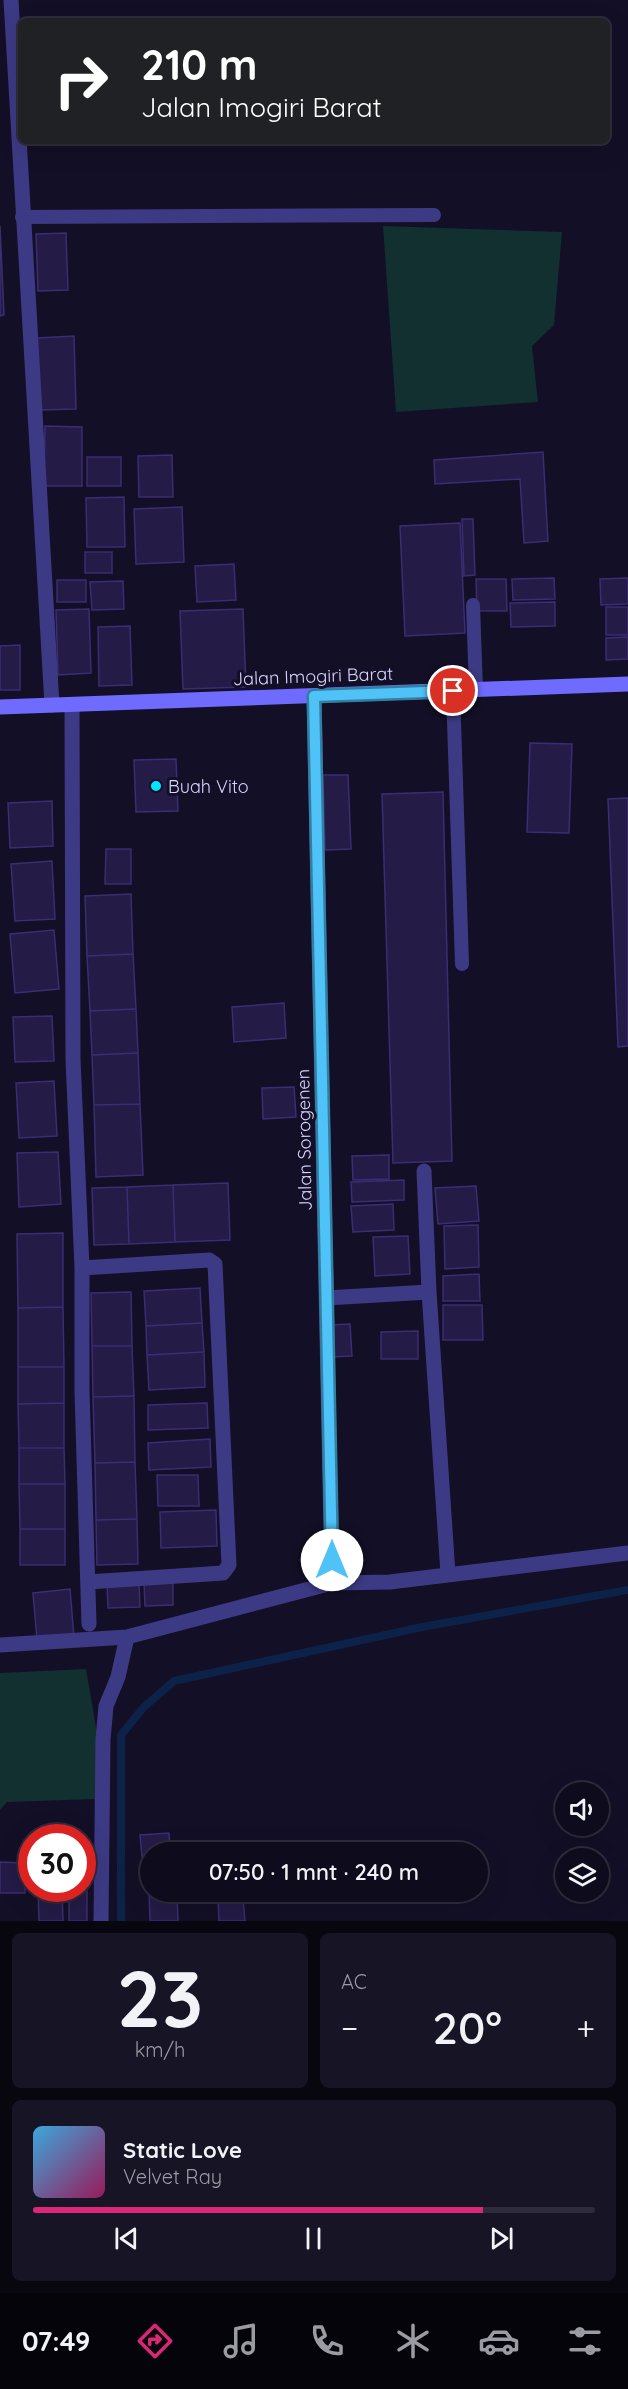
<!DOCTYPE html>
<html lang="id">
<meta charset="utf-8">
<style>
:root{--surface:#0e0b1c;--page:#171425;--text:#f1f3f6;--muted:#9b9ba3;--line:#2e2b3b;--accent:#db2777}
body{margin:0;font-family:Quicksand,sans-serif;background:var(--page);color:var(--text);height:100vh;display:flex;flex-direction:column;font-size:22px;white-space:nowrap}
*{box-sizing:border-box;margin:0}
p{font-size:20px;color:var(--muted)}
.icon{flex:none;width:33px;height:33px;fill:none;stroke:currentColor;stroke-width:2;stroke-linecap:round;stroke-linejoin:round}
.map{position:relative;height:1921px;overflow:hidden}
.sheet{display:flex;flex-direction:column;gap:12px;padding:12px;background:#08060f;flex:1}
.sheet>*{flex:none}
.top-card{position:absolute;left:18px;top:18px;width:592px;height:126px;border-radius:9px;box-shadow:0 6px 24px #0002,0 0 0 2px var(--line);background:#202124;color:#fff;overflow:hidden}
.controls{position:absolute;left:555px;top:1782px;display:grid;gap:12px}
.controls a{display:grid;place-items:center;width:54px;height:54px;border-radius:50%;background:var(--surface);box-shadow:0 6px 24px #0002,0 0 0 2px var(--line);font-size:30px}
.speed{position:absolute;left:18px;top:1824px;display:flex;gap:12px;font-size:30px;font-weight:700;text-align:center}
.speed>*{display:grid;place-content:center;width:78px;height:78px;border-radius:50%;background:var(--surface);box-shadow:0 6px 24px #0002,0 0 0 2px var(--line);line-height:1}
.speed .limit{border:9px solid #d22;background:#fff;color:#111}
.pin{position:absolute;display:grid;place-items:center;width:51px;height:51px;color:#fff;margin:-26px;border:3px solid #fff;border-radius:50%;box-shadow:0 2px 6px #0007}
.me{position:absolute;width:66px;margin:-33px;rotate:0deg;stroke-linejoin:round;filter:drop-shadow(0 0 4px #0008)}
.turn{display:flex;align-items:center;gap:21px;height:126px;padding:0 24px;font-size:27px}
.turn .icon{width:78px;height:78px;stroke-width:2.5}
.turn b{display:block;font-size:42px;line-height:51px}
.big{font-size:45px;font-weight:600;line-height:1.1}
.sheet .tile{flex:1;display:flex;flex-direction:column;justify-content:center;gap:9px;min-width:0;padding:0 21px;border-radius:9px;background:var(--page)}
.sheet .dial{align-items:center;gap:0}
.dial b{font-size:78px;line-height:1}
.song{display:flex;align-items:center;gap:18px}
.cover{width:72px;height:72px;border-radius:9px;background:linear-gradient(135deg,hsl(200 70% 55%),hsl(330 70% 35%))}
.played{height:6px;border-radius:3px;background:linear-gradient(90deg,var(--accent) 80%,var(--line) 80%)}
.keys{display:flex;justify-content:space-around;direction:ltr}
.heat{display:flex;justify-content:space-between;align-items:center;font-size:33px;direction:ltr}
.sheet .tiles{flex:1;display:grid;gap:12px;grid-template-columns:1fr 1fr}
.tile:last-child{grid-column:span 2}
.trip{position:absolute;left:140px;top:1842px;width:348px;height:60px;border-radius:30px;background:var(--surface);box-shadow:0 6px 24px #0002,0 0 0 2px var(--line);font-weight:600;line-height:60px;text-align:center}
.menu{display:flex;height:96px;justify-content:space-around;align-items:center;background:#06040b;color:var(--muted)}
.menu .icon{width:42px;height:42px}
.menu .selected{color:var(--accent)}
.menu b{font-size:27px;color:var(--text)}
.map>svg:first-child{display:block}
</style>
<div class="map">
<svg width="628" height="1921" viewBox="0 0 628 1921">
<rect width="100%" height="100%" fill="#130f26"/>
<path fill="#12302f" d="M383,226L562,232L554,325L532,346L538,402L396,412Z
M86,1669L97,1733L95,1799L7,1802L0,1810V1673Z"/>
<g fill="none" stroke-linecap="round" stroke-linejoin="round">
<path stroke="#0c2248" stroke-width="8" d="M121,1921V1735L143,1708L174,1681L422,1627L628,1590"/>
</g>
<path fill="#241b47" stroke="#3b2d73" stroke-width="1.5" d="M0,226L4,315L0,316Z
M66,233L68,290L38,291L36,234Z
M74,336L76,409L39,410L37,338Z
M45,426L82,427V486H44Z
M543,452L548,541L524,543L520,479L435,484L434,460Z
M172,455L173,497H139L138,456Z
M87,457H121V486H87Z
M124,497L125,547H87L86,498Z
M182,507L184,562L136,564L134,509Z
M462,519H473L475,575L464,576Z
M460,523L465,633L405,636L400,526Z
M85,552H112V573H85Z
M234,564L236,600L197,602L195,566Z
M554,578L555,599L513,600L512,579Z
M628,578V604L601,605L600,579Z
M476,579H506L507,611H477Z
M57,580H86V602H57Z
M123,581L124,609L92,610L90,582Z
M555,602V626L511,627L510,603Z
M606,607H628V635H606Z
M89,609L91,673L58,675L56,610Z
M243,609L246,687L183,689L180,611Z
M130,626L132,685L99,686L98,627Z
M628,637V659L606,660V638Z
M20,645V690H0V646Z
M530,743L572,744L569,833L527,832Z
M176,759L178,811L136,812L134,760Z
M323,775H348L351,849L325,850Z
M443,792L452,1161L393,1163L382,794Z
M628,798V1046L618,1047L608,799Z
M52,801L53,846L10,848L8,803Z
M106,849H131V884H105Z
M52,861L55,919L15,921L11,864Z
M131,894L133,954L87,956L85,896Z
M54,930L59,989L15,993L10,934Z
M133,954L136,1009L90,1011L87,956Z
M284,1003L286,1038L234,1042L232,1007Z
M136,1009L138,1053L92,1055L90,1011Z
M52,1016L54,1061L15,1062L13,1017Z
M138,1053L140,1104L94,1105L92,1055Z
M54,1081L57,1136L19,1138L16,1083Z
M294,1087L296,1117L263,1119L262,1088Z
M140,1104L143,1175L96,1177L94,1105Z
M58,1152L61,1204L19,1207L17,1153Z
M389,1155V1179L353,1180L352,1156Z
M404,1180V1200L352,1202L351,1182Z
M228,1183L230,1240L175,1242L173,1185Z
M173,1185L175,1242L129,1244L127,1187Z
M476,1186L479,1221L438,1224L435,1188Z
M127,1187L129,1244L94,1245L92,1188Z
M393,1204L394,1230L353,1232L351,1206Z
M478,1225L479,1267L445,1269L444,1226Z
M63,1233V1307L18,1308L17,1234Z
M408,1236L410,1274L375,1276L373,1237Z
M479,1274L480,1301H443V1276Z
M200,1288L202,1323L146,1326L144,1291Z
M131,1292L132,1346H92L91,1293Z
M443,1305H482L483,1340H443Z
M63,1307L64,1367H18V1308Z
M202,1323L204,1352L147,1355L146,1326Z
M350,1324L352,1356L331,1357L329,1325Z
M418,1331V1359H381V1332Z
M92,1346H132L134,1396L93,1397Z
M204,1352L205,1387L149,1390L147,1355Z
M18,1367H64V1403L18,1404Z
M134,1396L135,1462L95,1463L93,1397Z
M64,1403V1448H19L18,1404Z
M207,1403L208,1428L148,1430V1405Z
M210,1439L211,1467L149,1470L148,1443Z
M19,1448H64L65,1484H19Z
M135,1462L137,1519L96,1520L95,1463Z
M157,1475H198L199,1506H158Z
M19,1484H65V1529H20Z
M216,1510L217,1546L161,1548L160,1512Z
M137,1519L138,1564L97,1565L96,1520Z
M20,1529H65V1565H20Z
M173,1581V1605L145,1606L144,1582Z
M139,1583L140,1607L108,1608L107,1584Z
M70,1589L74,1637L37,1640L33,1593Z
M169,1833L170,1852H150V1857H142L140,1835Z
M239,1847V1852H209L208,1850Z
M143,1860H150V1880H144Z
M0,1862L25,1863V1893H0Z
M38,1888H62L63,1921H39Z
M69,1891H87V1921H69Z
M149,1891L177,1892L178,1921H150Z
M243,1898L245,1921H219L218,1899Z"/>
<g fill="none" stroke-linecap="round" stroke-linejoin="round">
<path stroke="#3d3a85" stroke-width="14" d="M22,217L434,215
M473,605L476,690
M453,691L462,964"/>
<path stroke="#3d3a85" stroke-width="15" d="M11,0L52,705
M314,696L332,1583
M72,705L73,1059L82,1268V1391L89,1624
M82,1268L209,1260L215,1264L229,1565L223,1573L88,1582
M429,1292L448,1574
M326,1298L429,1292L424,1171
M0,1645L127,1637L332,1583L390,1582L628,1553
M101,1921L103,1739L106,1706L118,1677L127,1637"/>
<path stroke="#6f6bff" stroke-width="15" d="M0,707L628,684"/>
</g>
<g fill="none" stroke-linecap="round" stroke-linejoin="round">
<g stroke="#337fa1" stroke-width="15">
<path id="route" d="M332,1560L314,696L453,691"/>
</g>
<use href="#route" stroke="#4fc3f7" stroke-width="10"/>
</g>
<circle fill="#00e5ff" stroke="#130f26" stroke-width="2" cx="156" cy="786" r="6"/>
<g text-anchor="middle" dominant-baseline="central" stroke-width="6" stroke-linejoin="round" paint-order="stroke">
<g font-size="18" fill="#d9d4ff" stroke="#130f26">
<text transform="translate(313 676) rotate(-2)">Jalan Imogiri Barat</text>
<text transform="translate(304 1140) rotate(-91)">Jalan Sorogenen</text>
</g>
<g font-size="18" fill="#d9d4ff" stroke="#130f26" text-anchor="start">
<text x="168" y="786">Buah Vito</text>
</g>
</g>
</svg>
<div class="controls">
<a><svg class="icon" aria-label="sound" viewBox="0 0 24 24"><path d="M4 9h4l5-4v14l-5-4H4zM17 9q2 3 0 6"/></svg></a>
<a><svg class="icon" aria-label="layers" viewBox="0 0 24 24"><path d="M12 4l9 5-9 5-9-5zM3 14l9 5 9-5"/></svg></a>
</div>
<div class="speed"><div class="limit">30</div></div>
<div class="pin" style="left:453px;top:691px;background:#d93025"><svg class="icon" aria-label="arrive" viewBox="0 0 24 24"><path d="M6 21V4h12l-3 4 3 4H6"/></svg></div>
<svg class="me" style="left:332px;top:1560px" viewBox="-20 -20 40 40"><circle r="19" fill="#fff"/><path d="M0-13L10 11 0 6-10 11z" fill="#4fc3f7"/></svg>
<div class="trip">07:50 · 1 mnt · 240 m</div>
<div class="top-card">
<div class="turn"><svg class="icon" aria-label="right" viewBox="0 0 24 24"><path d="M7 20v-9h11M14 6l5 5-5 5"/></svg><div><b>210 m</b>Jalan Imogiri Barat</div></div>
</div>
</div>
<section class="sheet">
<div class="tiles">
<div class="tile dial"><b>23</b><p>km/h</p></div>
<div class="tile"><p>AC</p>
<div class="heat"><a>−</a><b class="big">20°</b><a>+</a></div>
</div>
<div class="tile">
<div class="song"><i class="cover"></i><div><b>Static Love</b><p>Velvet Ray</p></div></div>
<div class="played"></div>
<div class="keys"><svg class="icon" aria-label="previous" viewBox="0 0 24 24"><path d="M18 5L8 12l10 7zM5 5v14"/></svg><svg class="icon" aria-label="pause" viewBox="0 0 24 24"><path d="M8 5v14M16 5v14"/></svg><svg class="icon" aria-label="next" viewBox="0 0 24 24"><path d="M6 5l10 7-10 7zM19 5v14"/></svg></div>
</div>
</div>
</section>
<nav class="menu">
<b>07:49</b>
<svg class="icon selected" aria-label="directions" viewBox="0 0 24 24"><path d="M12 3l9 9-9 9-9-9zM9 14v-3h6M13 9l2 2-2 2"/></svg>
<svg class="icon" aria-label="music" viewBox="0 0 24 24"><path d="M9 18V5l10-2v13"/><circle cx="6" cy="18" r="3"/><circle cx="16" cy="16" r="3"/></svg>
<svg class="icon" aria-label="phone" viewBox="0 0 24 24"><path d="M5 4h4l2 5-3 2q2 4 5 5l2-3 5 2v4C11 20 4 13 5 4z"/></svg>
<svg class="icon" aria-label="climate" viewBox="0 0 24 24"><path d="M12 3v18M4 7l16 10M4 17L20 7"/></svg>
<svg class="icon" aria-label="car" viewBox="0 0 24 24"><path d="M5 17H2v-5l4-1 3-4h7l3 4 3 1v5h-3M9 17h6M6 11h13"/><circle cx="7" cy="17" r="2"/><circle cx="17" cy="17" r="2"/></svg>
<svg class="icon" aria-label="filters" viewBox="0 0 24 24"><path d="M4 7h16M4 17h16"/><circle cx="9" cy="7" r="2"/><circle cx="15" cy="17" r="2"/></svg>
</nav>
